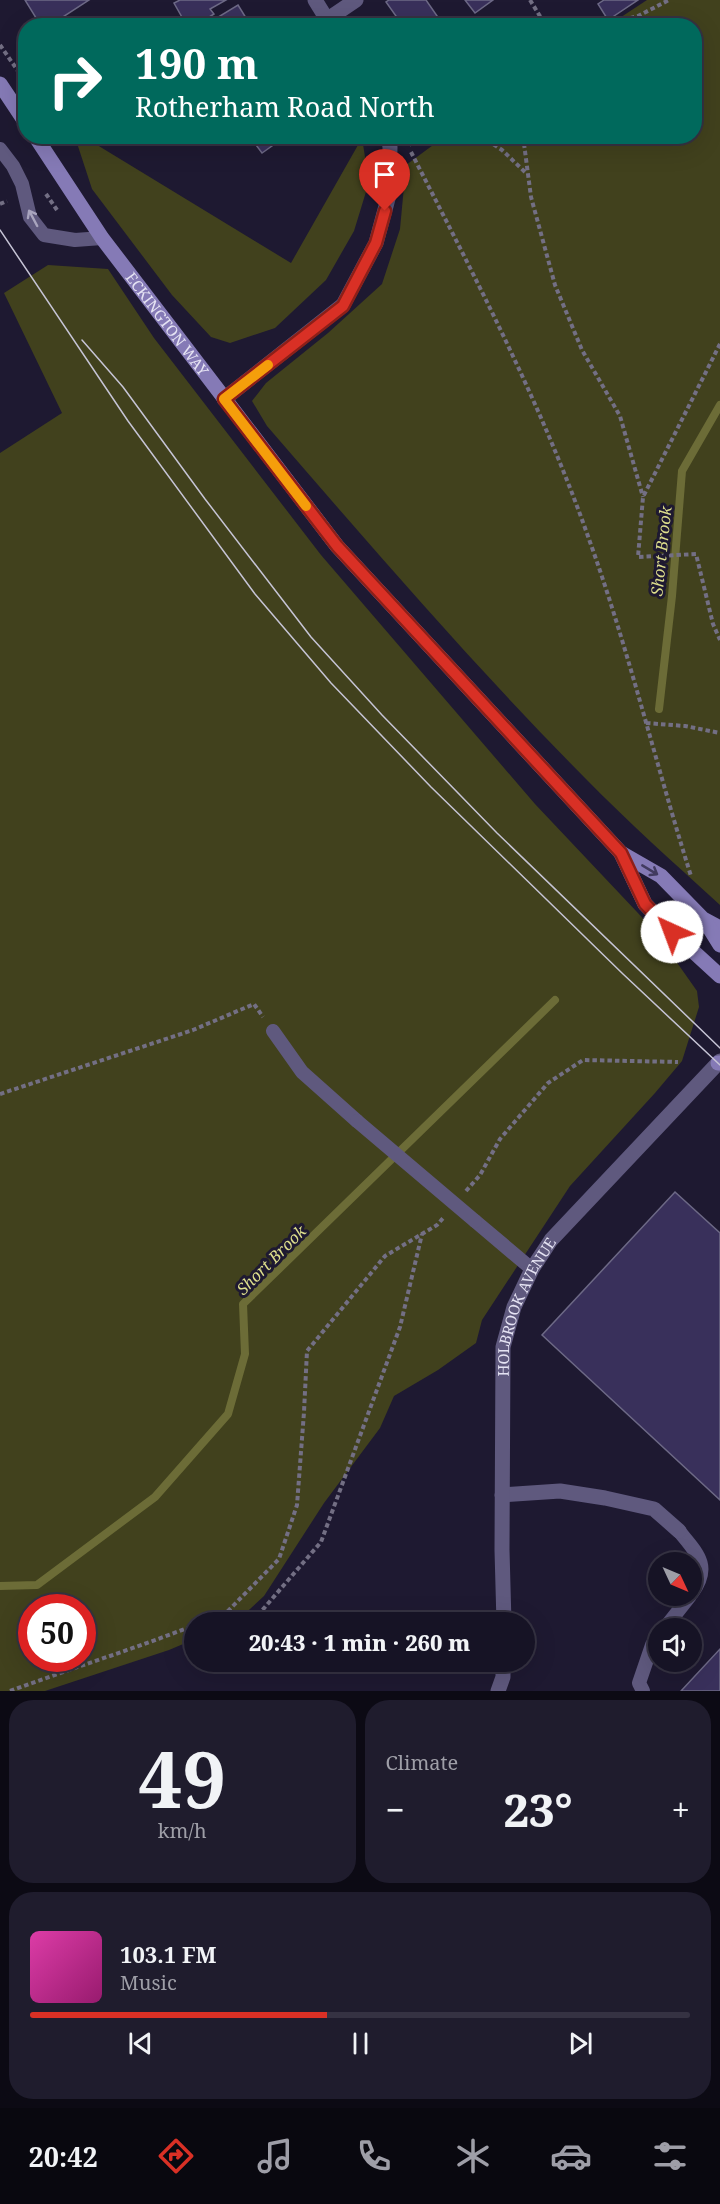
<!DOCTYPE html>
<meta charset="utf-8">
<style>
:root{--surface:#161325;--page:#1f1c2d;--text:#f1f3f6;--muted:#9e9ea7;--line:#353242;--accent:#d93025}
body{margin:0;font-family:"Noto Serif",serif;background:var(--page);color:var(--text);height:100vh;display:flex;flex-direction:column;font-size:22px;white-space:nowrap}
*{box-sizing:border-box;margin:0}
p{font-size:20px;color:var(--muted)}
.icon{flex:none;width:33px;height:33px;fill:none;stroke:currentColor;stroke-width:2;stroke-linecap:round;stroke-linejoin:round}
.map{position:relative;height:1691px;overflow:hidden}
.details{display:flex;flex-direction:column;gap:9px;padding:9px;background:#0c0a14;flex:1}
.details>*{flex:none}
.banner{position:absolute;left:18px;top:18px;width:684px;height:126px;border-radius:24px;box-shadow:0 6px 24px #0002,0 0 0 2px var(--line);background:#00695c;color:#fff;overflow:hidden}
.needle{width:39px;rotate:134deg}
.controls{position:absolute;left:648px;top:1552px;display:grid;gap:12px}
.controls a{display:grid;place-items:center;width:54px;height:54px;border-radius:50%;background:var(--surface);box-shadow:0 6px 24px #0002,0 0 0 2px var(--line);font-size:30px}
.speed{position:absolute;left:18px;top:1594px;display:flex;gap:12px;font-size:30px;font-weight:700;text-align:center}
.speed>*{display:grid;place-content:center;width:78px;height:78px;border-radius:50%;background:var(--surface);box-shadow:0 6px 24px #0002,0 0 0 2px var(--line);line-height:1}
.speed .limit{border:9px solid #d22;background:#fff;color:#111}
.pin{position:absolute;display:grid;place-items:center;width:51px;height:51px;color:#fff;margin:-62px -26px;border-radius:50% 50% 50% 0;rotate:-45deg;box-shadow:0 0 6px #0007}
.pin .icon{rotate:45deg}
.me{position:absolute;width:66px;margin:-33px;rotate:317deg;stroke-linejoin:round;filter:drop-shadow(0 0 4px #0008)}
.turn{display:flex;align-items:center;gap:21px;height:126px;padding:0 18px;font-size:27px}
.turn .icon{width:78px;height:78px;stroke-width:2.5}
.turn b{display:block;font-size:42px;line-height:51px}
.big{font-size:45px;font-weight:800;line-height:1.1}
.details .card{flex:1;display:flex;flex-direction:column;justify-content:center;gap:9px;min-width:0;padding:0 21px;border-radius:24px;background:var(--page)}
.details .dial{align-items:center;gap:0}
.dial b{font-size:78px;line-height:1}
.song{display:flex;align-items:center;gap:18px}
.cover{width:72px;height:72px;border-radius:9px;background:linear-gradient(135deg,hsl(320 70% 55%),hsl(320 70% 35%))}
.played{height:6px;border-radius:3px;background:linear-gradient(90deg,var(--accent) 45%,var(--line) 45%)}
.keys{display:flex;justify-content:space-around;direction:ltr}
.heat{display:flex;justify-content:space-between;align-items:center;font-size:33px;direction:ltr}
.details .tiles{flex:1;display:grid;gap:9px;grid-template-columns:1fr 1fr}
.card:last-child{grid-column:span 2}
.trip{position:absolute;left:184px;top:1612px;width:351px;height:60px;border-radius:30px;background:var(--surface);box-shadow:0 6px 24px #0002,0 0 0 2px var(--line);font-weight:800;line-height:60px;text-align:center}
.tab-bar{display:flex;height:96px;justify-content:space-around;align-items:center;background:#09080f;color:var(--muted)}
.tab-bar .icon{width:42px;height:42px}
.tab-bar .on{color:var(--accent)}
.tab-bar b{font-size:27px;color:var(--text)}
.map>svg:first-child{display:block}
</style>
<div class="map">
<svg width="720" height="1691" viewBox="0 0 720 1691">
<rect width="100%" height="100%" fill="#1e1931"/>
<path fill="#41411d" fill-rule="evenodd" d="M647,0H720V905C674,863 628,822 584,777C473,665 370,545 267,426L252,401L266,383L328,333L382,284L400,229L406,165L444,137L694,136V26L609,25Z
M75,137H84L291,263L362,138L369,182L354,231L326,280L275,328L230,343L211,337L172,295L92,189Z
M48,265L108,269L154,338L321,555L535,804L654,930L697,991L699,1007L682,1061L655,1093L570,1186L482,1320L476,1343L438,1370L394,1396L380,1428L324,1503L264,1596L238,1620L231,1623H195V1639L169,1650L45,1691H0V453L62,413L4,293ZM32,1608H82V1659H32Z"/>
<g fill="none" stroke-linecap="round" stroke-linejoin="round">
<path stroke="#6c6c37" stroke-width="8" d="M659,709L672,596L682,471L720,405
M0,1586L37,1585L155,1497L228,1414L245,1354L243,1304L555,1000"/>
</g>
<path fill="#39305b" stroke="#6d6986" stroke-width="1.5" d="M25,0H89L49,26H41Z
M180,0H226L210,9L214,14L195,26H187L174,3Z
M389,0H426L444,26H403L386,2Z
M465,0H493L475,13Z
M604,0H638L608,20L598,4Z
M238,5L251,26H212L210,22Z
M259,136H286L262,153L253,141Z
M675,1192L720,1233V1500L542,1335Z
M720,1649V1691H681Z"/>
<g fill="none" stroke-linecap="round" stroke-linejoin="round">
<path stroke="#736f84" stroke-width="4" stroke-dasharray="4.5 3" stroke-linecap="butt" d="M530,0L546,26
M601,26L638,16L669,0
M0,45L18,71
M481,136L502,150L526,173
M523,136L531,197L555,285L582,350L620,416L643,497
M409,145L420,136
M411,152C476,279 543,407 590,542C629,651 656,765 691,876
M46,194L57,210
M0,204L7,201
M720,344L643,497L638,557L696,554L713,624L720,640
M646,723L685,726L720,733
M0,1094L193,1030L254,1004L263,1017
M466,1191L480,1175L500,1139L548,1083L583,1060L678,1062
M227,1612L259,1614L321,1542L400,1327L422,1234
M200,1623L227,1612L279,1559L297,1505L304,1412L307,1351L385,1256L437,1225L444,1217
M10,1691C72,1668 134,1649 195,1625"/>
<path stroke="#5f597e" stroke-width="14" d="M0,149L13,166L22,184L30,217L44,235L75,240L102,238
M273,1031L302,1072L357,1121
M475,1221L532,1269
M679,1531C697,1553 712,1566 692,1593
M664,1629L690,1596
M643,1691L639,1683L652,1645L658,1636"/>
<g stroke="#5f597e" stroke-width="15">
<path d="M315,0L331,26"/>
<path d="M328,19L356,0"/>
<path d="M224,399L343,305L376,243L389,195L390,147L388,136"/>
<path d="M502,1495L560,1491L605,1498L654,1509L679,1531"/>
<path id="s1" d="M504,1623L502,1550L503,1347L514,1307L532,1269L551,1240L720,1061"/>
<path d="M498,1691L503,1677V1662"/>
</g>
<g stroke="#857ab6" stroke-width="15">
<path d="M0,84L26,123"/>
<path id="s2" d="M35,136L102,238L337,546L621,853L661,876L703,919L720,928"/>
<path d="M621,853L645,904L672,932L720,976"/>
<path d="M705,921L720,945"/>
<path d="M718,1063H720"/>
</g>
<path stroke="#c6c4d5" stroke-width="1.5" d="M0,230L128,421L255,594L331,683L431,787L623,974L720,1065
M82,340L123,387L205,499L311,637L382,715L497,833L720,1048"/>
<path stroke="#5f597e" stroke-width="14" d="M357,1121L475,1221"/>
</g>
<defs><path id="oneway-shaft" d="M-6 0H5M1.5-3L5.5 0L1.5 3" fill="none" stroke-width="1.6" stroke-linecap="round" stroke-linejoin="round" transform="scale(1.5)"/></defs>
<use stroke="#a9a5be" href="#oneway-shaft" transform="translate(33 218) rotate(-118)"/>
<use stroke="#423b60" href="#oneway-shaft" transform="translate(650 870) rotate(31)"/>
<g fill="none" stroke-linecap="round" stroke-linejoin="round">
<g stroke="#8d1f18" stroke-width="15">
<path id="route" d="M385,211L376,243L343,306L224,399L337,546L621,853L645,904L672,932"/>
</g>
<use href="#route" stroke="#d93025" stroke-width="10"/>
<path stroke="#f59e0b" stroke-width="10" d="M268,365L224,399L306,506"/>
</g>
<g text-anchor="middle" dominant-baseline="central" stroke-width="6" stroke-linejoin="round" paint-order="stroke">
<g font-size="15" fill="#e5e3f3" stroke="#1e1931">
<text stroke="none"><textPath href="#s2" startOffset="230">ECKINGTON WAY</textPath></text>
<text stroke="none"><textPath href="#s1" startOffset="321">HOLBROOK AVENUE</textPath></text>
</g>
<g font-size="16" font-style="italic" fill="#ddde8c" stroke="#1e1931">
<text transform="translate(661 551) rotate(-84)">Short Brook</text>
<text transform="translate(271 1260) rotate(-45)">Short Brook</text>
</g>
</g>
</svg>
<div class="controls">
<a><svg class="needle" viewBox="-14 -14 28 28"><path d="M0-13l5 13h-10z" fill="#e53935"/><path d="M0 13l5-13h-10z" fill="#9e9ea7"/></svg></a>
<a><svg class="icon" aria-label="sound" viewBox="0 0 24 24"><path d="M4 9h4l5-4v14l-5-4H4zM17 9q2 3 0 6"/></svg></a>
</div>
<div class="speed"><div class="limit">50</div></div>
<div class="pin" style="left:385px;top:211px;background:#d93025"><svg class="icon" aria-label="arrive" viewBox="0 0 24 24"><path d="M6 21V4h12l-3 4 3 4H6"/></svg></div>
<svg class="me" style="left:672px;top:932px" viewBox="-20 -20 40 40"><circle r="19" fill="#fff"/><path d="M0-13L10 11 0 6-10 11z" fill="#d93025"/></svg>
<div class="trip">20:43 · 1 min · 260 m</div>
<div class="banner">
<div class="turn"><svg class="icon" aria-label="right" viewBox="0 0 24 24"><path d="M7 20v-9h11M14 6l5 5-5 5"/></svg><div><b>190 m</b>Rotherham Road North</div></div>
</div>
</div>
<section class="details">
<div class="tiles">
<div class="card dial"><b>49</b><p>km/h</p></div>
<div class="card"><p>Climate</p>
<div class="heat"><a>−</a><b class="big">23°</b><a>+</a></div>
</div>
<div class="card">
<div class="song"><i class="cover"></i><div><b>103.1 FM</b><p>Music</p></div></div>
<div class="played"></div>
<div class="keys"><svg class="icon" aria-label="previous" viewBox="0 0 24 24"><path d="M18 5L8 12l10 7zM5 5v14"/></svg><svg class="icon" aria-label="pause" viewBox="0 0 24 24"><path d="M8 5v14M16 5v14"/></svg><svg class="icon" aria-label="next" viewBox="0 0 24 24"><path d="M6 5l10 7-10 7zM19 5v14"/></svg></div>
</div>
</div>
</section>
<nav class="tab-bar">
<b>20:42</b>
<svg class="icon on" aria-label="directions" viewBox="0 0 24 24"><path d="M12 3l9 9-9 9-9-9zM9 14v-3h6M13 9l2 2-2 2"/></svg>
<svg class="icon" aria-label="music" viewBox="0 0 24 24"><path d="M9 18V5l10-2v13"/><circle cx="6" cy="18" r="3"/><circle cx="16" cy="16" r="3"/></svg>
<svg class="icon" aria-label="phone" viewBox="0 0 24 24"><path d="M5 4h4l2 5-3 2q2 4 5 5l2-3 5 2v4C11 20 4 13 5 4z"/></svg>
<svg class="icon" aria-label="climate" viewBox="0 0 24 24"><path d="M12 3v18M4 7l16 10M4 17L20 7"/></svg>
<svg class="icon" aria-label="car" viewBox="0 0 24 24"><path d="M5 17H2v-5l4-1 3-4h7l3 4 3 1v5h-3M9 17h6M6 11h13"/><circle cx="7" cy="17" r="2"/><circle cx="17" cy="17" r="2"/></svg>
<svg class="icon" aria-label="filters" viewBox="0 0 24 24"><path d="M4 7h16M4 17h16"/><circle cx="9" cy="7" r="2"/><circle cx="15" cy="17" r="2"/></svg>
</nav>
